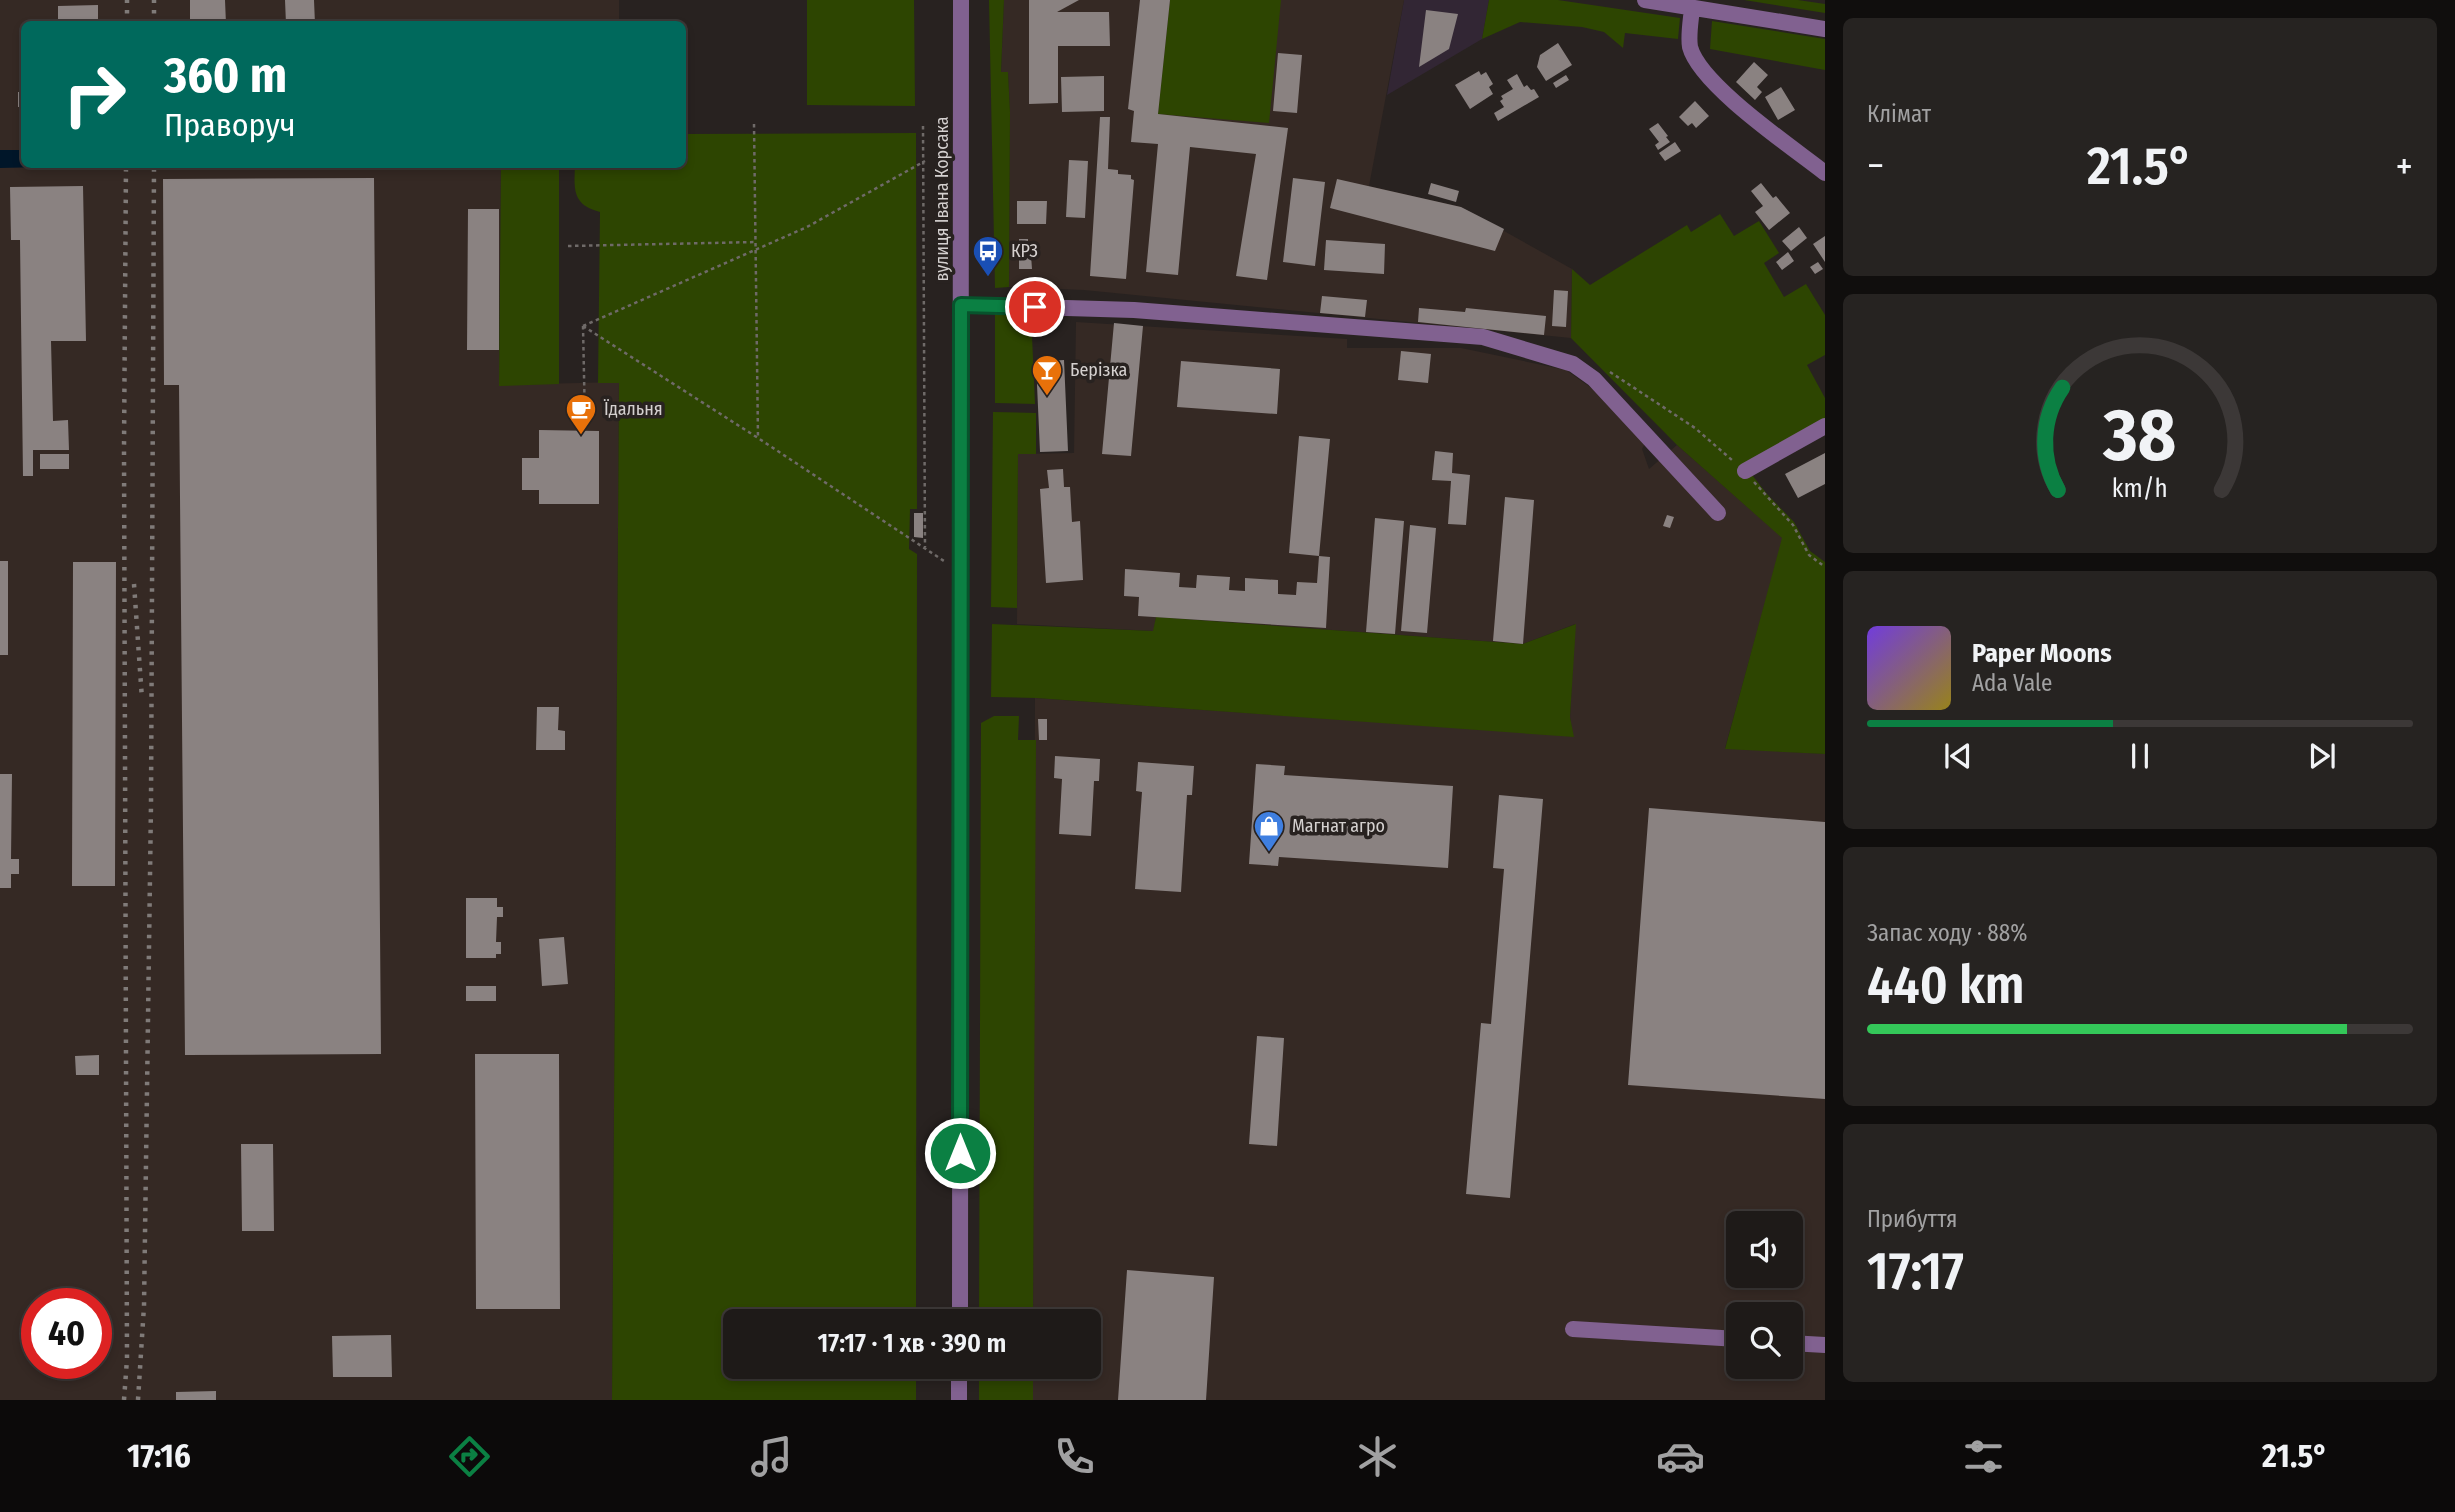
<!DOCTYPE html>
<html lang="uk">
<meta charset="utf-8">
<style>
:root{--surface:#1e1a18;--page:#262321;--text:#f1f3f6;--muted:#a1a1a2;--line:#3c3837;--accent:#0b8043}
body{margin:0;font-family:"Fira Sans Condensed",sans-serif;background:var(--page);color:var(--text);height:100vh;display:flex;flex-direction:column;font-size:26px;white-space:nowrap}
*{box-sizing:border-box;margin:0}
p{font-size:23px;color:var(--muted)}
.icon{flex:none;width:38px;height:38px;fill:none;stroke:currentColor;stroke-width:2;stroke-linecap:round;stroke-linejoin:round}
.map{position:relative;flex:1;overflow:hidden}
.side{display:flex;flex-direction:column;gap:18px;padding:18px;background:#100e0d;width:630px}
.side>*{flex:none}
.banner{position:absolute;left:21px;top:21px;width:665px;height:147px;border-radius:10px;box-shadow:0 4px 10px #0003,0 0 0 2px var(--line);background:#00695c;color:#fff;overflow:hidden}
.buttons{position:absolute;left:1726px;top:1211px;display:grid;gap:14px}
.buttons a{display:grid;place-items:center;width:77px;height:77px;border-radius:10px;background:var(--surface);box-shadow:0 4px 10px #0003,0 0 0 2px var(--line);font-size:35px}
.speed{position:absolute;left:21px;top:1288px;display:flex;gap:14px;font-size:35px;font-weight:700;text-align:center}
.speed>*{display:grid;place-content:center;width:91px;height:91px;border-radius:50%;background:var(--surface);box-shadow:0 4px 10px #0003,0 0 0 2px var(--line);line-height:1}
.speed .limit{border:10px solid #d22;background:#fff;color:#111}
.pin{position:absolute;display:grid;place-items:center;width:60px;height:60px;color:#fff;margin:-30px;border:4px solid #fff;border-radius:50%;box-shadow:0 2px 7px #0007}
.me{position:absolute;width:77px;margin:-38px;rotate:0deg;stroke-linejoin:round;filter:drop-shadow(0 0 5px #0008)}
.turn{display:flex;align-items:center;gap:24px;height:147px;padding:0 28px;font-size:32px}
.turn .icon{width:91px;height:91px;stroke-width:2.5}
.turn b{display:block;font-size:49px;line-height:60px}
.big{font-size:52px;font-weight:600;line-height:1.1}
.side .card{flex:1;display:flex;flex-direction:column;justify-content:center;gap:10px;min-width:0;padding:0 24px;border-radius:10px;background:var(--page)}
.side .dial{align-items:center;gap:0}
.dial svg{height:182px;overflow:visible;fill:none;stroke:var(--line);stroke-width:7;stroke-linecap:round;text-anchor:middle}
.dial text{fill:var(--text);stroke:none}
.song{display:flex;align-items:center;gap:21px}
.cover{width:84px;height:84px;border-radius:10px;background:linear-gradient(135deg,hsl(260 70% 55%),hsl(50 70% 35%))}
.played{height:7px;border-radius:4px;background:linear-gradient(90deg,var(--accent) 45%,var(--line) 45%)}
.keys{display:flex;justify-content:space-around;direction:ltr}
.heat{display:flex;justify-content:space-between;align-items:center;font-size:38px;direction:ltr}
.charge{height:10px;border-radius:5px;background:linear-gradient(90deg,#34c759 88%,var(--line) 0)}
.trip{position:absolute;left:723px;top:1309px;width:378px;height:70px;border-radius:10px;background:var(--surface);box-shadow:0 4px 10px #0003,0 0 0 2px var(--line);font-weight:600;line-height:70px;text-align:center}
.menu{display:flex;height:112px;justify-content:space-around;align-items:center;background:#0c0a0a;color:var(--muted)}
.menu .icon{width:49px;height:49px}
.menu .active{color:var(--accent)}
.menu b{font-size:32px;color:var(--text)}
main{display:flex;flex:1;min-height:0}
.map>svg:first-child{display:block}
</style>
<main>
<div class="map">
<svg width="1825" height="1400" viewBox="0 0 1825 1400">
<rect width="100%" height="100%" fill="#282220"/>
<path fill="#322634" d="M1404,0H1489L1482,39L1387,95Z"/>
<path fill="#352924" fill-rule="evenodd" d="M0,0H619V24H24V164L501,165L499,385L619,382L612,1400H0ZM37,1304H96V1363H37Z
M1004,0H1404L1369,186L1461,207L1572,269L1571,338L1084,290L1009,287L1010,112L1008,73L1001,72Z
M1076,322L1347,339V348H1461L1566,370L1597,392L1646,442L1642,449L1649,469L1677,445L1783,538L1725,748L1825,754V1400H1033V1367H1088V1321H1033L1035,698L1573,736L1570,717L1575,624L1523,644L1156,617L1154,631L1017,624L1018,454L1074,453ZM1738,1223H1790V1276H1738ZM1738,1314H1790V1367H1738Z"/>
<path fill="#2d4501" d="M807,0H914L915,106L807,105Z
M989,0H1004L1001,72H1008L1010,112L1009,287L995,288Z
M1170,0H1281L1269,123L1158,114Z
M1489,0H1558L1680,18L1678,39L1625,33L1623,48L1604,32L1582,27L1520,22L1482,39Z
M1744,0H1798L1825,4V13Z
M1712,21L1825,39V70L1710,49Z
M916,133L917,509H910L909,549L917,554L916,1321H735V1367H916V1400H612L619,383H598L600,212C572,205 574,189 575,165L682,164L683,134Z
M501,165H559V384L499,386Z
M1720,214L1734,236L1759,221L1779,253L1764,263L1784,297L1806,284L1825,315V355L1807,365L1825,398V421L1745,466L1767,494L1794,522L1810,551L1825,562V754L1725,749L1782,538L1677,445L1571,338L1572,269L1590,285L1687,225L1691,232Z
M995,313H1031L1035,404L995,403Z
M993,412L1036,413V454H1018L1017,608L991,607Z
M1156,617L1523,644L1576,624L1570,717L1574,737L1036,698L991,697L992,624L1153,631Z
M994,716H1019L1018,740H1036L1033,1321H979L981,723Z
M979,1367H1033V1400H979Z"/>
<path fill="#001629" d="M0,150H24V164L43,165V167L0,168Z"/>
<path fill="#8a8281" d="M190,0H225L226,24H190Z
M285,0H314L315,24H286Z
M1029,0H1079L1057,12H1109L1110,46H1058V103L1029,104Z
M1140,0H1170L1158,114L1288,128L1267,280L1236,276L1256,154L1190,147L1178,275L1146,272L1158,144L1131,142L1134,111L1128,109Z
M98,5V24H58V6Z
M1426,10L1458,14L1449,49L1419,67Z
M1558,43L1572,65L1546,81L1537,67L1540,55Z
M1278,53L1302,55L1297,113L1273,111Z
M1754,62L1768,75L1757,87L1762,92L1755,100L1736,82Z
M1479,71L1481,75L1486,72L1493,84L1489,87L1493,94L1470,109L1455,85Z
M1517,74L1524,87L1527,85L1531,90L1534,89L1539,97L1498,121L1494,113L1504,107L1500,101L1503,99L1501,96L1513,89L1507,80Z
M1566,75L1569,80L1556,88L1553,83Z
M1104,76V111L1062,112L1061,77Z
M1781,87L1795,110L1778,120L1765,97Z
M18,92H24V107H18Z
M1695,101L1709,116L1696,128L1692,123L1688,126L1679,117Z
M1100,117H1110L1108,169L1118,170V174L1131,175V179L1134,180L1126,279L1090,276Z
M1658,123L1668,136L1666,137L1670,142L1658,150L1655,145L1659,142L1649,129Z
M1675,142L1681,151L1665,161L1659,153Z
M1069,160L1088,161L1085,218L1066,217Z
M374,178L381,1054L185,1055L179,385H164L163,179Z
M1293,178L1325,182L1315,266L1283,262Z
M1337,179L1461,207L1504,229L1495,251L1330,208Z
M1431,183L1459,191L1456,202L1428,194Z
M1761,183L1773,198L1776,196L1790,213L1769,230L1755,212L1763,206L1751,191Z
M83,186L86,341H51L53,421L68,420L69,450H33V476H23L20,240H11L10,187Z
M1017,201H1047L1046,224H1017Z
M468,209H499V350H467Z
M1799,227L1807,238L1791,251L1782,241Z
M1825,236V262L1813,244Z
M1019,239H1028V255H1031L1032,269H1019Z
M1326,240L1385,244L1384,274L1324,270Z
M1788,252L1794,261L1782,270L1776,262Z
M1818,262L1823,269L1815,274L1810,267Z
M1554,290L1568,291L1566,327L1552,326Z
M1322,296L1367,300L1365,317L1320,313Z
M1419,308L1465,312L1466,308L1546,316L1544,335L1418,322Z
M1114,323L1143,326L1131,456L1102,454Z
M1401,351L1431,354L1428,383L1398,380Z
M1064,360L1068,451L1040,452L1036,362Z
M1181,361L1280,369L1277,414L1177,407Z
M539,430L599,431V504H539V490H522V458H539Z
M1299,436L1330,439L1319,556L1289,553Z
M1435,451L1453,453L1452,473L1470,475L1466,525L1448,524L1451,481L1432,480Z
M1825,453V484L1798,498L1785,474Z
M40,454H69V469H40Z
M1063,469L1064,487H1070L1072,522L1080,521L1083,580L1046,583L1040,489L1049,488L1047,470Z
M1505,497L1534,500L1523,644L1493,641Z
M914,513H923V538L914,537Z
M1667,515L1674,517L1670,528L1663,526Z
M1375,518L1404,521L1395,634L1366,632Z
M1410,525L1436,528L1427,633L1401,631Z
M1319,556L1330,557L1326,628L1138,616L1139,597L1124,596L1125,569L1180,573L1179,587L1196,588L1197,575L1230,577L1229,590L1245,591V578L1278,580V594L1296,595L1297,582L1317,583Z
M0,561H8V655H0Z
M73,562H116L115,886H72Z
M537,707H559L558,730L565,731V750H536Z
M1038,719H1047V740H1039Z
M1055,756L1100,759L1099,781H1094L1091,836L1059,834L1062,779L1054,778Z
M1138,762L1194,766L1192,795H1187L1181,892L1135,889L1142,792L1136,791Z
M1256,764L1285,766L1284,775L1453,786L1448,868L1279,857L1278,866L1249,864Z
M0,774H12L11,859H19V874H11V888H0Z
M1499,795L1543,799L1510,1198L1466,1194L1481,1023L1491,1024L1504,869L1493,868Z
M1649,808L1825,822V1099L1628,1085Z
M466,898H497V907H503V917H497L496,942H501V954H496V958H466Z
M564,937L568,984L542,986L539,939Z
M466,986H496V1001H466Z
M1257,1036L1284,1038L1277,1146L1249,1144Z
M475,1054H559L560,1309H476Z
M99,1055V1075H76L75,1056Z
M241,1144H273L274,1231H242Z
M1127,1270L1214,1277L1206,1400H1118Z
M391,1335L392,1377H333L332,1336Z
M216,1391V1400H176V1392Z"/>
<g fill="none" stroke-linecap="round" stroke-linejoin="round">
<path stroke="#6f6a68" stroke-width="2.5" stroke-dasharray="3.5 3.5" stroke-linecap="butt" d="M754,124L758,438
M923,126L925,547
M568,246L757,242
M583,326L758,438L944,561
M583,326L807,227L925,161
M583,326L585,423
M1610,372L1695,428L1732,460
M1754,482L1793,525L1809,555L1825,567"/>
<path stroke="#816190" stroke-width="16" d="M1645,0L1825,29
M1692,8C1691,20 1688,35 1690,47C1700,85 1792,147 1825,173
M961,305L1134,310L1483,337L1573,364L1594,379L1718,513
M1745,471L1825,426
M960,1321L961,0
M1573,1329L1738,1339
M1790,1343L1825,1345
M959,1400V1367"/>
<path stroke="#807b79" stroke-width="4.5" stroke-dasharray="3.5 7" stroke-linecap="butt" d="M127,24V0
M154,24V0
M134,584L142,699
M124,1400L127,1359L124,450L126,164
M138,1400L144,1306L151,804L154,164"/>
</g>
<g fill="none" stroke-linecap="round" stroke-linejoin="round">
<g stroke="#07532c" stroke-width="18">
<path id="route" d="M960,1153L961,305L1035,307"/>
</g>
<use href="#route" stroke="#0b8043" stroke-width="12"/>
</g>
<defs>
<g id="bus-pin" transform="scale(1.575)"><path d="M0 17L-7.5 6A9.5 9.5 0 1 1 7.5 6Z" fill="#1a4fb4" stroke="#282220"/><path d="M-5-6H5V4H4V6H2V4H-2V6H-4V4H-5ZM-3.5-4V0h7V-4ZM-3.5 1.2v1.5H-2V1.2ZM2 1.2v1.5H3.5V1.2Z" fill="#fff"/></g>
<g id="bar-pin" transform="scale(1.575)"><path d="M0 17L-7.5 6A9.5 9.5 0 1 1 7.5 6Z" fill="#e8710a" stroke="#282220"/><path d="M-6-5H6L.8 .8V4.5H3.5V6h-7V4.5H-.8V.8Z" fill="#fff"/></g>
<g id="cafe-pin" transform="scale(1.575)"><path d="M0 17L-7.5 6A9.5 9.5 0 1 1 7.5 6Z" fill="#e8710a" stroke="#282220"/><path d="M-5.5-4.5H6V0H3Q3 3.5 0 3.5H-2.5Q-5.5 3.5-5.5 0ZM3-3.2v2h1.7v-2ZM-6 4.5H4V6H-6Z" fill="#fff"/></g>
<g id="shop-pin" transform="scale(1.575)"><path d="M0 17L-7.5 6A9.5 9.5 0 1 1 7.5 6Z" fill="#3f7fe0" stroke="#282220"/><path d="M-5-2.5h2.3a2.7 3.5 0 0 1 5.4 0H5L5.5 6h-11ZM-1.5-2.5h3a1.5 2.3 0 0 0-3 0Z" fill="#fff"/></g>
</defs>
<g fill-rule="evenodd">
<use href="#bus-pin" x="988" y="251"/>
<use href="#bar-pin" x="1047" y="370"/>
<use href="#cafe-pin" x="581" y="409"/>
<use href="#shop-pin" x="1269" y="826"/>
</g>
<g text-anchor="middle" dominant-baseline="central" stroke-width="7" stroke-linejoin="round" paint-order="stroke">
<g font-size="18" fill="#d4d0cf" stroke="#282220">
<text transform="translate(942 199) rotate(-90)">вулиця Івана Корсака</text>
</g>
<g font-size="18" fill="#d4d0cf" stroke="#282220" text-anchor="start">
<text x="1011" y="251">КРЗ</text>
<text x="1070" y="370">Берізка</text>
<text x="604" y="409">Їдальня</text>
<text x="1292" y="826">Магнат агро</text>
</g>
</g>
</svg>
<div class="buttons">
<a><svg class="icon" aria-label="sound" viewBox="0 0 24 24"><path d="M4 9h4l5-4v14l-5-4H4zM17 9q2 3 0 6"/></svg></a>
<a><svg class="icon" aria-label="search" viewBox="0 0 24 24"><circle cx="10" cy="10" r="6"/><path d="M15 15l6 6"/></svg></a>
</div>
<div class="speed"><div class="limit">40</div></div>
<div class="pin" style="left:1035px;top:307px;background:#d93025"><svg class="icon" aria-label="arrive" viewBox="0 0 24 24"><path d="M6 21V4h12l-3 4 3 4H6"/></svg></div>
<svg class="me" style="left:960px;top:1153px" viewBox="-20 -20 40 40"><circle r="17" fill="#0b8043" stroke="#fff" stroke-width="3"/><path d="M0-11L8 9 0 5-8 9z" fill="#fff"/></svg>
<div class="trip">17:17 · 1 хв · 390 m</div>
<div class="banner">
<div class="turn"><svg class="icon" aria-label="right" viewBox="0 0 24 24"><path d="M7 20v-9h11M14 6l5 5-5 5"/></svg><div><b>360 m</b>Праворуч</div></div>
</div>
</div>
<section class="side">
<div class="card"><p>Клімат</p>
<div class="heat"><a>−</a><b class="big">21.5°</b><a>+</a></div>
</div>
<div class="card dial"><svg viewBox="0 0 100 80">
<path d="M14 69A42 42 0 1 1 86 69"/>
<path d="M14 69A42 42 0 0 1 16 24" stroke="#0b8043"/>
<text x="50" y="56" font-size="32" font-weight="700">38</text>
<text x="50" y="72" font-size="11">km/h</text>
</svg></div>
<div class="card">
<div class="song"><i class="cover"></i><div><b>Paper Moons</b><p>Ada Vale</p></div></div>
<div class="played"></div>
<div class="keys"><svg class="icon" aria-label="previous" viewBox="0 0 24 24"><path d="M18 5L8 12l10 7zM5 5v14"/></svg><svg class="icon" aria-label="pause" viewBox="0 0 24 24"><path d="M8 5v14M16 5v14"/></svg><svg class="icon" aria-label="next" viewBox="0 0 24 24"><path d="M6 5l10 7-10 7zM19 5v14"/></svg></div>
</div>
<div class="card"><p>Запас ходу · 88%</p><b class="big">440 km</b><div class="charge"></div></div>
<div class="card"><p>Прибуття</p><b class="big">17:17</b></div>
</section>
</main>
<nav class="menu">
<b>17:16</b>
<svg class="icon active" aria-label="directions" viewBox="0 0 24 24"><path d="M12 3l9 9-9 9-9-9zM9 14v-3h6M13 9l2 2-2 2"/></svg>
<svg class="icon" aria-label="music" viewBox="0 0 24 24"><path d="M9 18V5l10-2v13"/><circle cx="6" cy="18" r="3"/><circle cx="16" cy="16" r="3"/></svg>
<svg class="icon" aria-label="phone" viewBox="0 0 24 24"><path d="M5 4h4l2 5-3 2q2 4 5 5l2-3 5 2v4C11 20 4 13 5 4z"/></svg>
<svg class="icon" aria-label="climate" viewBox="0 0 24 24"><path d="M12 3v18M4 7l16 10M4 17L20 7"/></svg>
<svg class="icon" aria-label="car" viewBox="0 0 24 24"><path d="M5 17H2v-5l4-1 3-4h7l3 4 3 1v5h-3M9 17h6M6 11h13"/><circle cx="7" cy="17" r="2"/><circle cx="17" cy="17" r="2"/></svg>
<svg class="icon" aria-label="filters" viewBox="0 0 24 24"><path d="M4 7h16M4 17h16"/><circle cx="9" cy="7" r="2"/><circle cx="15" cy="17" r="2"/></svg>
<b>21.5°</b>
</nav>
